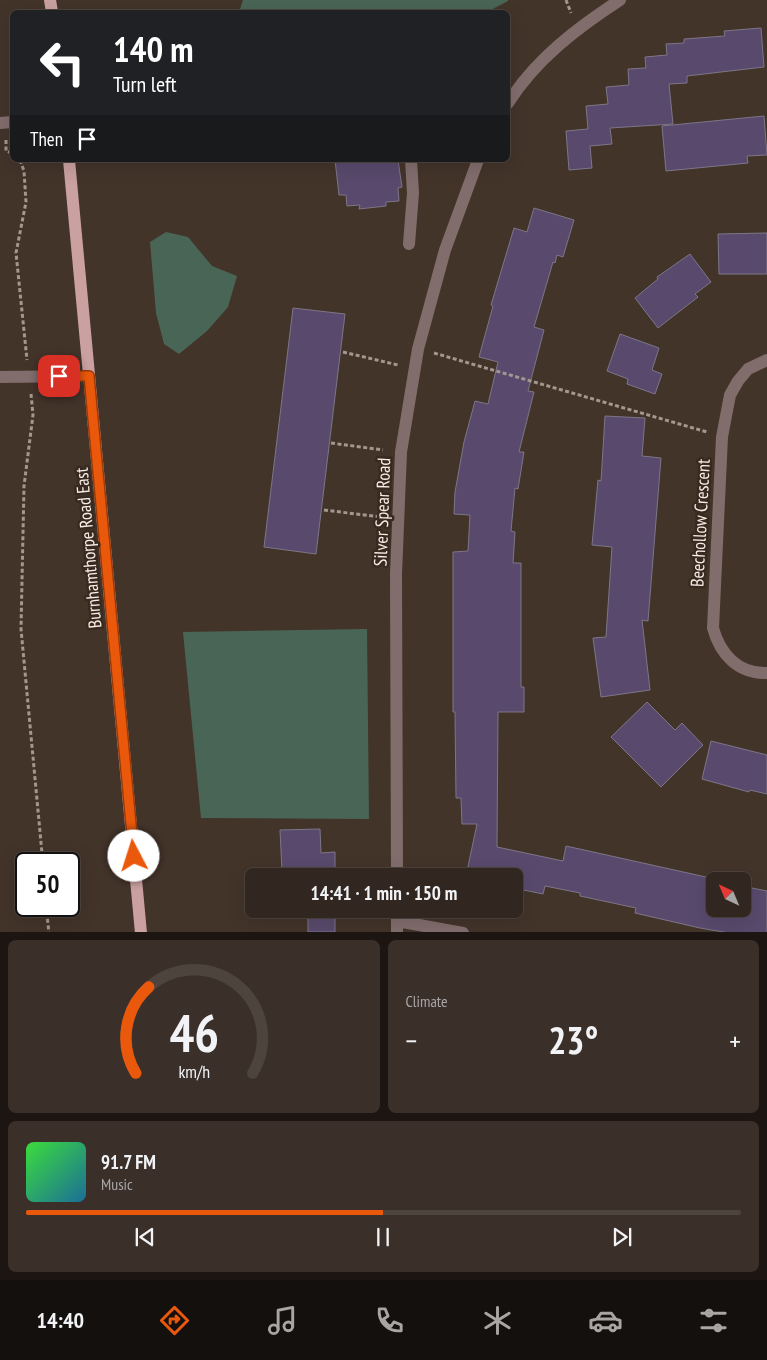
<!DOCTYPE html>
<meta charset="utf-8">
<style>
:root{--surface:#322720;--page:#3a2f29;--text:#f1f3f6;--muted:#a8a5a5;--line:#4d443e;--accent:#ea580c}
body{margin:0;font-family:"PT Sans Narrow",sans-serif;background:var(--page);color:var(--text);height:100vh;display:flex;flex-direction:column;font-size:19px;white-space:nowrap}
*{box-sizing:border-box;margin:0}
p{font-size:16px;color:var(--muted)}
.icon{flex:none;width:28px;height:28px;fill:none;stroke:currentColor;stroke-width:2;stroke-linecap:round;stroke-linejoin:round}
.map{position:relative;height:932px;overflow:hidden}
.panel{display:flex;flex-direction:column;gap:8px;padding:8px;background:#1c1512;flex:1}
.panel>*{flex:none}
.hud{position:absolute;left:10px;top:10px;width:500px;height:152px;border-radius:8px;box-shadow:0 5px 20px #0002,0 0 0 1px var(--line);background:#202124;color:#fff;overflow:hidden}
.needle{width:32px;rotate:316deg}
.tools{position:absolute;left:706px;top:872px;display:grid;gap:10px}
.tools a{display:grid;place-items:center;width:45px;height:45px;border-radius:8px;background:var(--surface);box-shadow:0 5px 20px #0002,0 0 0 1px var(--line);font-size:25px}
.speed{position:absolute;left:15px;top:852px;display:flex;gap:10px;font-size:25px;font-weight:700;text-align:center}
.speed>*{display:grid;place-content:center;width:65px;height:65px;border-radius:50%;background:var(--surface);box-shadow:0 5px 20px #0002,0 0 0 1px var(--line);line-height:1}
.speed .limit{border:2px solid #111;border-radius:8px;background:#fff;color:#111}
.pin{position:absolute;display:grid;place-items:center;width:42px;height:42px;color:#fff;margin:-21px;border-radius:10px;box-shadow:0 2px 8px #0006}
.me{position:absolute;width:55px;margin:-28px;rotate:355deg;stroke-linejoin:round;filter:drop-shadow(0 0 4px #0008)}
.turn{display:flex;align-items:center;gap:18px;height:105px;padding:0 20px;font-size:22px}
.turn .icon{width:65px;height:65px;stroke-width:2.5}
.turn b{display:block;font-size:35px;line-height:42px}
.then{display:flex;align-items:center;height:48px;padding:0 20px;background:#0003;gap:10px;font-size:19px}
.big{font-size:38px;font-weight:800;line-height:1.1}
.panel .tile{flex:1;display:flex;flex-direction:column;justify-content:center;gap:8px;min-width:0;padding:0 18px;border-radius:8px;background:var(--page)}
.panel .dial{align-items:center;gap:0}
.dial svg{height:130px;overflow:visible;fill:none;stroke:var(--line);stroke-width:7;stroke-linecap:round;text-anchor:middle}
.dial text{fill:var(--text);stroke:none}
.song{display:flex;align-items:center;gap:15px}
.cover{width:60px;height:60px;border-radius:8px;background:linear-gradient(135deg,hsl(120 70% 55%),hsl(200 70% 35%))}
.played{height:5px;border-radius:2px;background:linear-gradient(90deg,var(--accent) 50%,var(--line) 50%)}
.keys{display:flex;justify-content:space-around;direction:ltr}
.heat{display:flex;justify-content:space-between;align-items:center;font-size:28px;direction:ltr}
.panel .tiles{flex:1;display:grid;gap:8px;grid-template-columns:1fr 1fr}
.tile:last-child{grid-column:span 2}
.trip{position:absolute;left:245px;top:868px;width:278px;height:50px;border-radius:8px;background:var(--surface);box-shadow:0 5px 20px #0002,0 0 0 1px var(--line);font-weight:800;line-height:50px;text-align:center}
.menu{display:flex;height:80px;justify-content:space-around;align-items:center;background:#14100d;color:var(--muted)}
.menu .icon{width:35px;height:35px}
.menu .current{color:var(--accent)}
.menu b{font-size:22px;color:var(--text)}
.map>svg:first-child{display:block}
</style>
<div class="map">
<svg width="767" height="933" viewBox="0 0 767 933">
<rect width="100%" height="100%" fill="#43342a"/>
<path fill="#496556" d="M243,0H508V1L487,12H239Z
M166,232L188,237L212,266L237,276L228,307L207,331L179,354L164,344L156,313L150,242Z
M367,629L369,819L201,818L183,632Z"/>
<path fill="#594a6d" stroke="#7d7688" d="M761,28L764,67L687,76V83L669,84L673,124L610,128L612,144L590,146L592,168L569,170L566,131L588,129L586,106L608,104L606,87L629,85L628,69L646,68L645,57L667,55L666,44L684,43V39L725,36L724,31Z
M764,116L767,155L747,156L748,163L666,171L662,126Z
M335,160H398L402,187L398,188L399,201L386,202V206L359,209L360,205L347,206L346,195H339Z
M534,208L574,220L563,257L557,255L555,263L553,262L534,327L544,330L528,391L534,392L519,452H524L518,489L515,488L511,531L515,532L513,563H521V687H524V712H498L497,847L563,861L566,846L715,879L721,881H715V909H742V886L767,891V933H729L700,928L635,913L636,908L580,896V893L545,886L543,894L514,888V876H466L477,824H462L461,798H456L455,712H453V552L468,551L470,515L454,514L455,492L464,442L475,401L488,404L498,362L479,357L493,306L491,305L514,228L527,232Z
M767,233V274H719L718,234Z
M690,254L711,282L695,294L698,297L658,328L635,298L658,279L657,277Z
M293,308L345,314L316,554L264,547Z
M620,334L659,348L652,370L662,374L655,394L627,384L628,379L607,371Z
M605,416L645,418L642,456L661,458L648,621L642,620L650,690L601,697L593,638L606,637L612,547L592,545L598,480L601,481Z
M647,702L675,730L682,723L703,745L661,787L611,737Z
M711,741L767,755V794L750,790L749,792L702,779Z
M320,829L321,853L335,852V874L302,876V870L282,871L280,830Z
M308,909H335V932H308Z"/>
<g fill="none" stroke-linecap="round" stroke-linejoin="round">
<path stroke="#a3978f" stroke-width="3" stroke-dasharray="4 2.5" stroke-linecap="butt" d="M566,0L571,13
M6,140V151L12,153
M20,160L24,171L26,202L16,253L27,360
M343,352L398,365
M434,353L707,432
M31,394L33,415L24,486L21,629L43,864
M331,443L383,450
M324,510L381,517
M46,906L49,933"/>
<path stroke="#826d6d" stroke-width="12" d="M508,103C536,59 577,28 620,0
M0,123L12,122
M409,244L413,193L411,160
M767,360L748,369L738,381L730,395L722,437L713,628C720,654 738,674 767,673
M0,377L89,376
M397,876L396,574L401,452L418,349L445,250L478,160
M397,921L463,933
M397,933V909"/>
<path stroke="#caa0a0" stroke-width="12" d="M50,0L52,12
M69,160L141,933"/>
</g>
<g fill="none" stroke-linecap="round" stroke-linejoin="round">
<g stroke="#983908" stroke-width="12">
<path id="route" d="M59,376H89L134,856"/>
</g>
<use href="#route" stroke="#ea580c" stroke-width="9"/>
</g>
<g text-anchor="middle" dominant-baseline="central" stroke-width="5" stroke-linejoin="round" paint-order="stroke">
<g font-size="18" fill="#f7ede7" stroke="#392a20">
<text transform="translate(382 512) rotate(-88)">Silver Spear Road</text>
<text transform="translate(700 523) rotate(-87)">Beechollow Crescent</text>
<text transform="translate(88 548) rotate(-95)">Burnhamthorpe Road East</text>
</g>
</g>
</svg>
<div class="tools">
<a><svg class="needle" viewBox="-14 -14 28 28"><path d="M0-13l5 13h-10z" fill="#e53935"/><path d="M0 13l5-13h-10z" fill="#a8a5a5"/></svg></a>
</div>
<div class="speed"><div class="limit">50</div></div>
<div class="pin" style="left:59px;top:376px;background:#d93025"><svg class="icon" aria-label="arrive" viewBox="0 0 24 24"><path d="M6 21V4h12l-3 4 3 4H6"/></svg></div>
<svg class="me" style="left:134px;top:856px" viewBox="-20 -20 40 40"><circle r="19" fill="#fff"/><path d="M0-13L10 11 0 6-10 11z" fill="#ea580c"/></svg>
<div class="trip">14:41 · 1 min · 150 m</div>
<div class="hud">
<div class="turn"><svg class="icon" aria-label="left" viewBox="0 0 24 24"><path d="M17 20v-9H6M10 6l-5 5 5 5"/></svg><div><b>140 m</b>Turn left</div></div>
<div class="then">Then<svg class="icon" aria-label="arrive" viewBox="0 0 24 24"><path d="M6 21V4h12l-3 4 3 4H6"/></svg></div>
</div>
</div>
<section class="panel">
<div class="tiles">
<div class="tile dial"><svg viewBox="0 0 100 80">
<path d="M14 69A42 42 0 1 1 86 69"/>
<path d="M14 69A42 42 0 0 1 22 16" stroke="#ea580c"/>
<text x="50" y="56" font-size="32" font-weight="700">46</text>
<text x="50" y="72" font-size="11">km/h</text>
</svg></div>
<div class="tile"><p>Climate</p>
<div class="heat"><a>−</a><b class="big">23°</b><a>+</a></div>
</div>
<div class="tile">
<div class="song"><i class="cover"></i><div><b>91.7 FM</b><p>Music</p></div></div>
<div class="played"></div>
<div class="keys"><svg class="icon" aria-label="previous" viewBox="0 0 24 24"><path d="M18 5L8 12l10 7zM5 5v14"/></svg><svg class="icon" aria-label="pause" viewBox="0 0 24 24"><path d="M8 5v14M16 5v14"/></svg><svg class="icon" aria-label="next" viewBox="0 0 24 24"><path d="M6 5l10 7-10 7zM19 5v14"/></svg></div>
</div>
</div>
</section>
<nav class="menu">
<b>14:40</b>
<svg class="icon current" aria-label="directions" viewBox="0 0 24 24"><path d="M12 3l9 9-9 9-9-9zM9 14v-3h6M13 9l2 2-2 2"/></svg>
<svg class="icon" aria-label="music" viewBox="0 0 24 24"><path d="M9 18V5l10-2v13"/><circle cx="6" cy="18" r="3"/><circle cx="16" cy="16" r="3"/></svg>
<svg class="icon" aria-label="phone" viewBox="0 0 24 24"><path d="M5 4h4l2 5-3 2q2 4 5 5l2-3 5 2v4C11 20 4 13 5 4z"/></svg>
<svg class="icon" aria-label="climate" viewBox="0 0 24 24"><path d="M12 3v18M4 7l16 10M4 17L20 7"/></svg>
<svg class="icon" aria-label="car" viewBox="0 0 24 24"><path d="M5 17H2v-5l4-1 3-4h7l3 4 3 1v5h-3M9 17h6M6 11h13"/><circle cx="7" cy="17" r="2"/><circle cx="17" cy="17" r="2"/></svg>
<svg class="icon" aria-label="filters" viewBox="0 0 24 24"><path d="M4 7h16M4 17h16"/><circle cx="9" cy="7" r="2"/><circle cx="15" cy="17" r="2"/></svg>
</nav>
